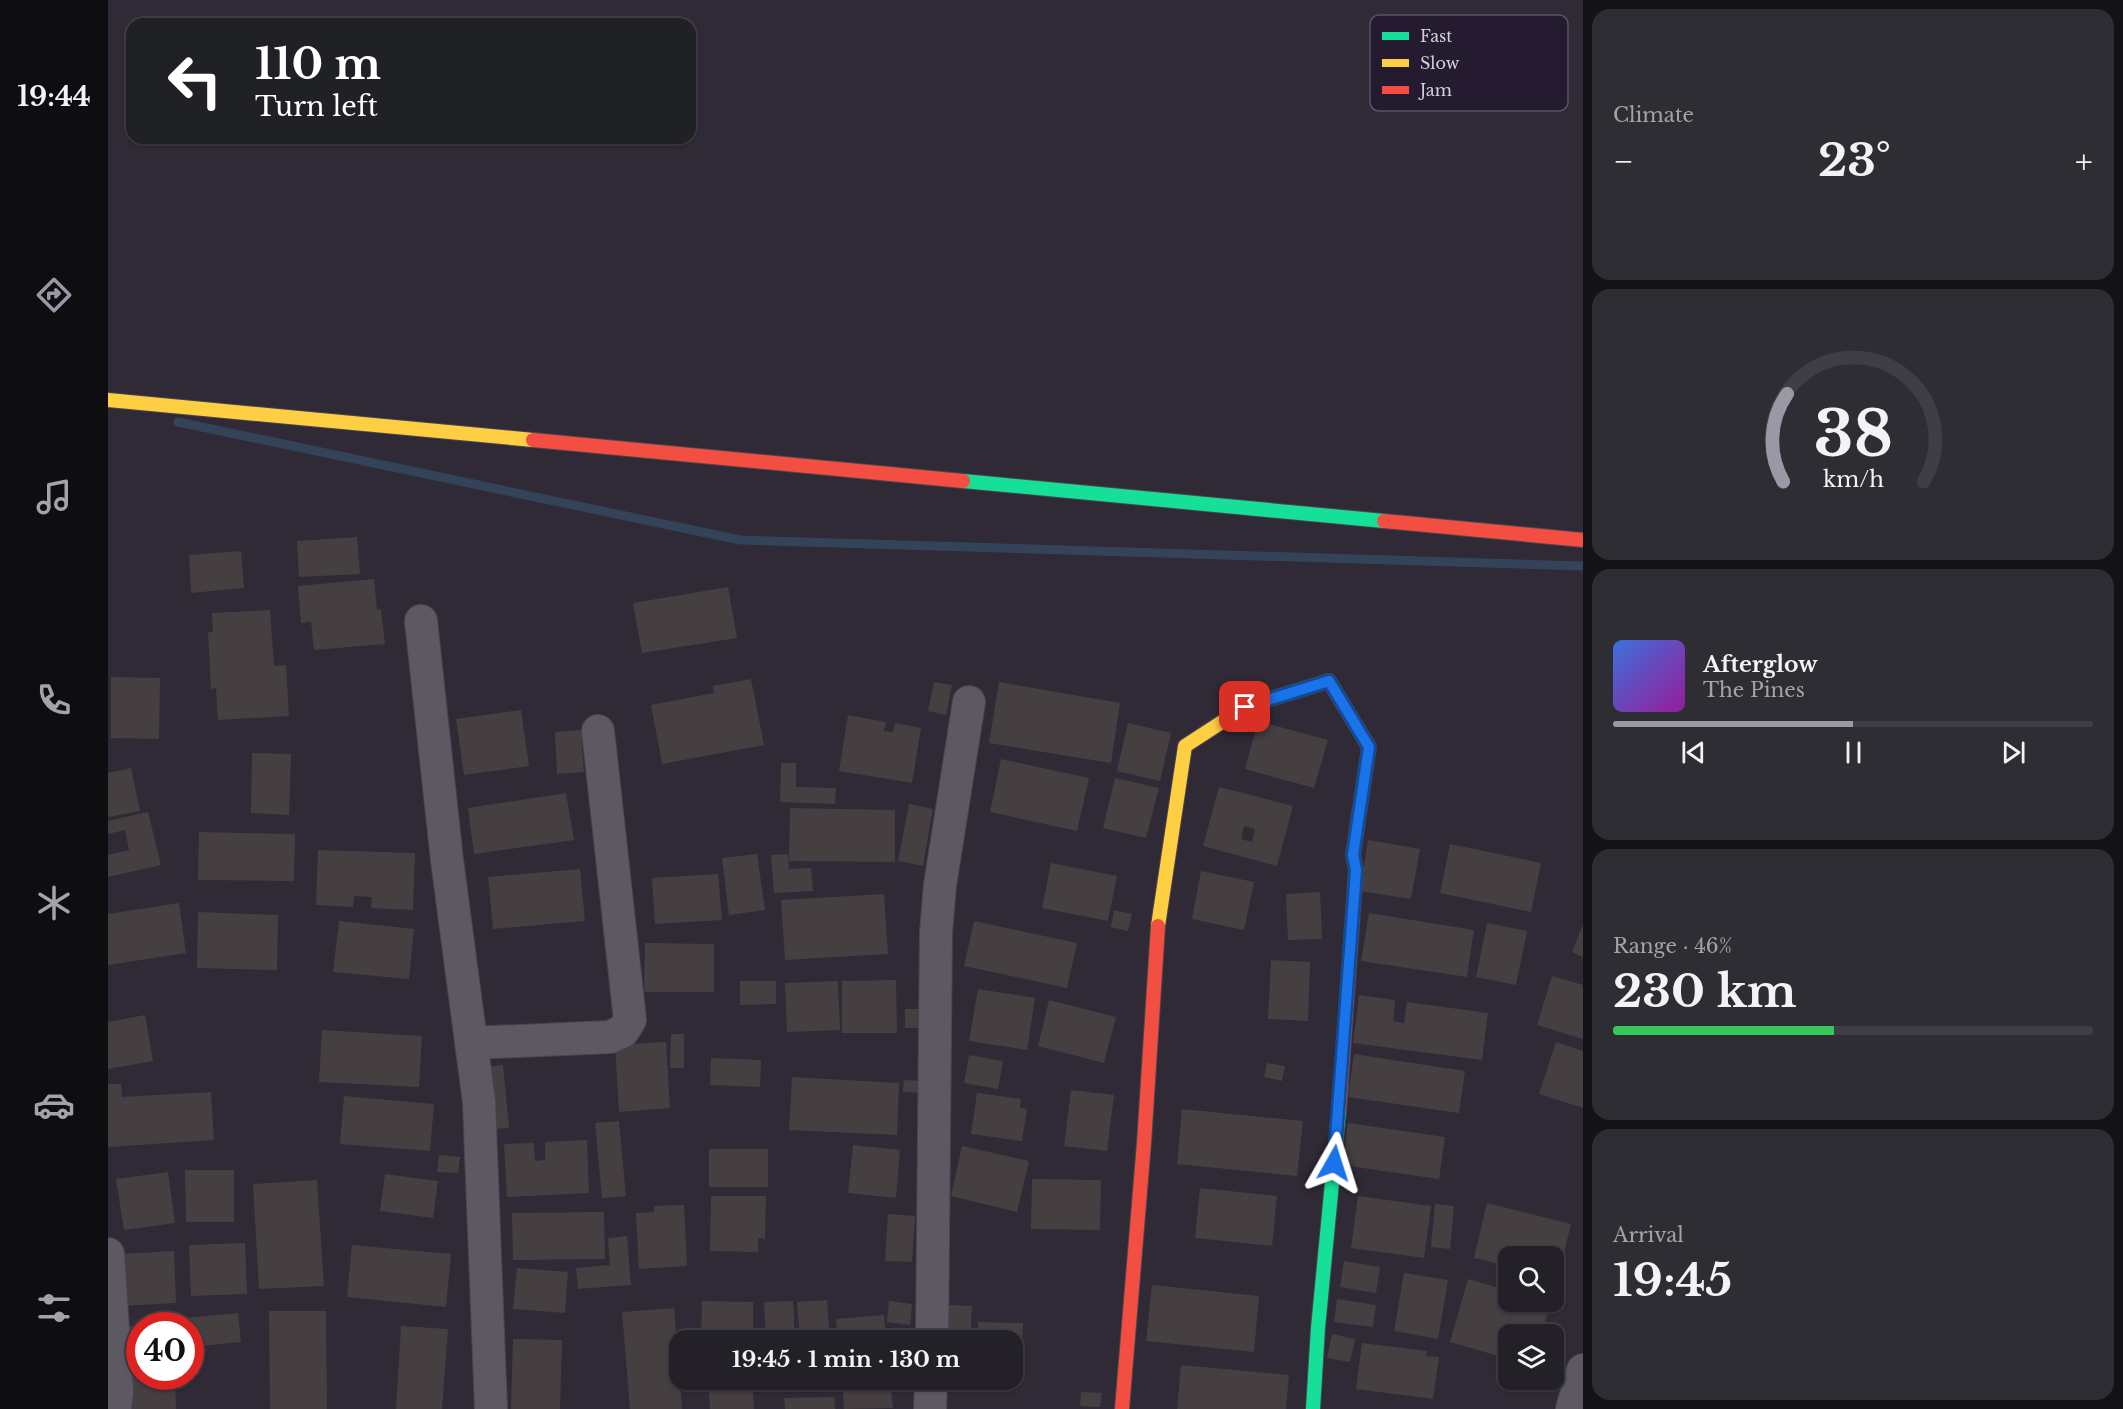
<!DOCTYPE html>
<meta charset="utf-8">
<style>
:root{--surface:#232028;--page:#2f2d34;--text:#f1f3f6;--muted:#a3a3a8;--line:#403e45;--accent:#9c97a4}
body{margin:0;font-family:"Libre Baskerville",serif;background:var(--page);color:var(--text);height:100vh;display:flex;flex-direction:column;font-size:22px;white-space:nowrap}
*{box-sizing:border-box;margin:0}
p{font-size:20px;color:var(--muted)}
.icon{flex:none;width:33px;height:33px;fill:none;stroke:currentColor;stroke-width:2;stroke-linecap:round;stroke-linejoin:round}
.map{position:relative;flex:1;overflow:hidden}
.details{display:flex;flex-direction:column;gap:9px;padding:9px;background:#131216;width:540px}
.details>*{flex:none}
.hud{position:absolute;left:18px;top:18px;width:570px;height:126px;border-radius:18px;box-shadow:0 2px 4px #0004,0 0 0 2px var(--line);background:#202124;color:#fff;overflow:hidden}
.tools{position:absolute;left:1390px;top:1246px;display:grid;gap:12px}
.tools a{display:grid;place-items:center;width:66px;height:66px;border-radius:12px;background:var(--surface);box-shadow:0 2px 4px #0004,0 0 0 2px var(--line);font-size:30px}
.speed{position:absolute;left:18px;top:1312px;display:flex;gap:12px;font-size:30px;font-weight:700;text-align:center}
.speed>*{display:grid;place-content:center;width:78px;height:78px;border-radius:50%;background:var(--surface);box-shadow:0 2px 4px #0004,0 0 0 2px var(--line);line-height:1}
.speed .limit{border:9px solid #d22;background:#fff;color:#111}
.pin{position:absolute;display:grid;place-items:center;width:51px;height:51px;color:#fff;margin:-26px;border-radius:12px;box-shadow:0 3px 9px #0006}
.me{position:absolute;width:66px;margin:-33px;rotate:6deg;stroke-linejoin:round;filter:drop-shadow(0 0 4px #0008)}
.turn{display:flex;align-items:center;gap:21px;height:126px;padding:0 30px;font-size:27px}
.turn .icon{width:78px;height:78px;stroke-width:2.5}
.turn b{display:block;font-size:42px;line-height:51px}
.big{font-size:45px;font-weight:700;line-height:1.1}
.details .card{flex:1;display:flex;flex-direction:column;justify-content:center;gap:9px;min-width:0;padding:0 21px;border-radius:18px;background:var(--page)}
.details .dial{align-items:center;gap:0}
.dial svg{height:156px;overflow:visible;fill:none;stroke:var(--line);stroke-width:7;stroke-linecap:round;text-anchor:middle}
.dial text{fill:var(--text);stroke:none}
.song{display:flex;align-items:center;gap:18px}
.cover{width:72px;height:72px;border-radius:9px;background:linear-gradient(135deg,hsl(220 70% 55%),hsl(300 70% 35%))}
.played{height:6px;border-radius:3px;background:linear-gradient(90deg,var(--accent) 50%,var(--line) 50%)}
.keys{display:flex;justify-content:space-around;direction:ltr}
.heat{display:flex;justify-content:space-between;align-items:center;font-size:33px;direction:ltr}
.charge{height:9px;border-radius:4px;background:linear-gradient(90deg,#34c759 46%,var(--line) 0)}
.trip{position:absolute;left:561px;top:1330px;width:354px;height:60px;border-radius:18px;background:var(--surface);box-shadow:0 2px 4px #0004,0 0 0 2px var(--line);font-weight:700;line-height:60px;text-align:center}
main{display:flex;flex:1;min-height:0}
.dock{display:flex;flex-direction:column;width:108px;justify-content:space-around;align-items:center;background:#0e0d10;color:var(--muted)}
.dock .icon{width:42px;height:42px}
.dock .on{color:var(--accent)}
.dock b{font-size:27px;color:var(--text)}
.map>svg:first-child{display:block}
</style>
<main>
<nav class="dock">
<b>19:44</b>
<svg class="icon on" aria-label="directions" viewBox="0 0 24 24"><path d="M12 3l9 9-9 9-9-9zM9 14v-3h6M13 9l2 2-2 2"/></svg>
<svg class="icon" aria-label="music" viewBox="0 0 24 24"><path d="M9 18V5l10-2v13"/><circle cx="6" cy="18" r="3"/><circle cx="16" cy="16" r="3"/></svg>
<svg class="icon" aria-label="phone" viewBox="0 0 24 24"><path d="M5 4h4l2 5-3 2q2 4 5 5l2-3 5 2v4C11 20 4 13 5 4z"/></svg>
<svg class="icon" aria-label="climate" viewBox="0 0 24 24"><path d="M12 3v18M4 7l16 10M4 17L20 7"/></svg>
<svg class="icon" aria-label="car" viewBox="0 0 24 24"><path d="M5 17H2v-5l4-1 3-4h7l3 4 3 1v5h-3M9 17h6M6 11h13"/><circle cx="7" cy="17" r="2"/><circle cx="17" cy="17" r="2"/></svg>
<svg class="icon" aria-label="filters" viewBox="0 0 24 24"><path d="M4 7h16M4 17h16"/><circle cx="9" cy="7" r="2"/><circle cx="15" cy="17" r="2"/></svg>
</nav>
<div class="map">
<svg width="1475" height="1409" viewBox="0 0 1475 1409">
<rect width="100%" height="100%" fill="#2f2a35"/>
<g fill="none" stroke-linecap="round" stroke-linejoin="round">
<path stroke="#334458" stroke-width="9" d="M70,422L632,540L1475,566"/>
</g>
<path fill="#463f41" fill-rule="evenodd" d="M249,537L252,574L191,577L189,541Z
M133,551L136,588L83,593L81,555Z
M266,579L269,610L273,609L277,644L206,650L203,622L193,623L190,586Z
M620,587L629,638L534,653L525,603Z
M162,610L166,666L178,665L181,716L110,720L108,688L103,689L100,632H105L104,613Z
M3,677L52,678L51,739L3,738Z
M643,679L656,745L554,764L543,705L606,693L605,686Z
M826,682L844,685L838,715L820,711Z
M891,682L1012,703L1003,763L881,743Z
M413,710L421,766L356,775L348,719Z
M740,715L778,722L776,731L785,732L787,723L813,728L804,783L731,771Z
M1150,721L1220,740L1206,788L1137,769Z
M1020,723L1063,733L1052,781L1009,771Z
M473,730L476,772L449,774L447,732Z
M144,753L183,754L181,815L143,813Z
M893,759L981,778L969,831L882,812Z
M673,763H688V787L728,788L727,804L672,802Z
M23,768L32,811L0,817V773Z
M1007,778L1051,788L1038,838L995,828Z
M1111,787L1185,806L1169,866L1095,846ZM1136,826L1147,829L1144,842L1133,839Z
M458,793L466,840L366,854L360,808Z
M801,804L825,809L815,866L790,861Z
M682,808L787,810V862L681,861Z
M40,812L53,865L0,877V855L21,850L17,830L0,834V821Z
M91,832L187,834L186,881L90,880Z
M1260,840L1312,849L1303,899L1252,891Z
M1342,844L1433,863L1423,912L1332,893Z
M210,850L307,853L305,910L263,908L264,897L246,896L245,907L208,905Z
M649,854L657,910L621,915L614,858Z
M680,854L681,869L703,868L705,891L666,893L663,855Z
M943,863L1009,876L1000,921L934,908Z
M472,869L477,921L385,929L380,877Z
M1093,871L1146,882L1136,930L1084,919Z
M610,874L614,920L547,924L544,878Z
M1212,892L1214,939L1180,940L1178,894Z
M776,894L780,954L677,960L673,900Z
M71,903L78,953L0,965V914Z
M1006,910L1024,914L1020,931L1003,927Z
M90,912L170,915L169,970L89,968Z
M1261,913L1366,930L1359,977L1253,961Z
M231,921L306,929L301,979L225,972Z
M866,921L969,943L959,988L856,966Z
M1379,923L1419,931L1408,985L1368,977Z
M1475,924V957L1464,952Z
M537,943L606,944V992H536Z
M1163,960L1202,962L1200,1021L1160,1019Z
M1444,976L1475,985V1039L1429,1025Z
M788,980L789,1033H734V981Z
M632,981H668V1004L632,1005Z
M730,981L732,1030L679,1032L677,983Z
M870,989L927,998L919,1050L861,1041Z
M1251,995L1287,1000L1285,1021L1296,1023L1299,1002L1380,1013L1374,1060L1245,1043Z
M941,1000L1008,1017L996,1063L930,1046Z
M797,1009H814V1028H797Z
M37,1015L45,1061L0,1069V1022Z
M214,1030L314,1036L311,1087L211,1082Z
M563,1034H576V1068H562Z
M558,1042L562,1108L511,1112L507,1045Z
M1448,1042L1475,1051V1108L1431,1094Z
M1246,1054L1357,1071L1351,1113L1240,1097Z
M861,1055L895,1061L890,1089L856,1083Z
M603,1058L653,1060L652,1087L602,1085Z
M1159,1063L1177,1066L1174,1081L1156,1077Z
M395,1065L401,1128L384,1129L378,1067Z
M684,1077L791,1083L789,1135L681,1130Z
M796,1080L814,1081L813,1093L795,1092Z
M0,1084H13L14,1097L103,1092L106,1140L0,1147Z
M963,1090L1006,1095L999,1151L956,1146Z
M869,1093L913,1099L912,1108L919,1109L914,1141L863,1134Z
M236,1096L326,1104L322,1151L232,1144Z
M1074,1109L1195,1121L1189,1176L1069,1164Z
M511,1121L518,1196L494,1198L487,1123Z
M1240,1123L1337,1137L1331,1179L1234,1165Z
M479,1140L481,1193L399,1197L396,1144L426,1143L427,1161L437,1160V1142Z
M745,1145L792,1150L788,1198L740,1193Z
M854,1146L921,1161L909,1212L843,1196Z
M601,1149H660V1187H601Z
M331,1155L352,1157L350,1173L329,1172Z
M77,1170H126V1222H78Z
M60,1172L67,1223L16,1230L8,1179Z
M277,1174L330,1181L325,1218L272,1211Z
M924,1179L993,1180L992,1230L923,1229Z
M209,1180L216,1286L151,1289L145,1184Z
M1092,1188L1169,1196L1164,1246L1087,1238Z
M603,1196H658L657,1239L650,1238V1252L602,1251Z
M1250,1196L1323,1206L1316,1258L1243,1248Z
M1379,1203L1463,1224L1450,1278L1446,1277V1257H1401V1266L1366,1258Z
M1327,1204L1346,1206L1342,1249L1323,1247Z
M576,1205L579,1266L531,1269L528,1213L546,1212V1206Z
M496,1212L497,1259L405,1260L404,1213Z
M780,1214L807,1216L804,1262L777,1261Z
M519,1236L523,1285L470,1289L468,1268L502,1265L500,1238Z
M137,1243L139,1294L83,1296L81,1245Z
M244,1245L343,1254L338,1307L239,1297Z
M66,1251L68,1303L12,1306L10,1254Z
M1236,1261L1272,1267L1268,1293L1232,1287Z
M409,1268L460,1272L457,1313L405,1309Z
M1296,1273L1340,1280L1330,1339L1286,1331Z
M1360,1279L1401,1291V1302L1443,1303L1433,1335H1401V1359L1342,1342Z
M1044,1285L1151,1296L1146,1352L1038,1341Z
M1229,1299L1268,1305L1265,1327L1226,1322Z
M719,1300L722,1341H692L689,1302Z
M594,1301L645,1302V1341H593Z
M685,1301L687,1341H658L656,1302Z
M781,1301L804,1304L802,1325L779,1322Z
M838,1305L864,1306L862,1341H836Z
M566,1308L574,1409H522L514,1312Z
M161,1311H218L219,1409H162Z
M130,1313L133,1342L82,1347V1326H79L78,1318Z
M776,1315L778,1341H730L728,1319Z
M870,1322L915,1323L913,1383L888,1382V1380H904V1341H870Z
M12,1326H32V1377H67L68,1409H13Z
M293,1326L340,1329L334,1409H288Z
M1224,1334L1247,1339L1242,1362L1219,1358Z
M405,1339L454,1340L452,1409H403Z
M1254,1343L1319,1351L1318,1356L1331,1357L1325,1399L1248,1389Z
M1073,1365L1181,1375L1178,1409H1069Z
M600,1380H644L646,1409H602Z
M734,1380H782L785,1408L736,1409Z
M839,1380H860V1383L839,1382Z
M973,1392L994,1393L992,1407L972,1406Z
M726,1397L727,1409H677L676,1398Z"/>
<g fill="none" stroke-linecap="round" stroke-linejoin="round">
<g stroke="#4a454f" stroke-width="34">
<path id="street" d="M313,621L339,860L371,1102L383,1409
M363,1043L502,1037L515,1031L522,1020L490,731
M0,1254L9,1391L7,1409
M824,1341L828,932L832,885L861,702
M822,1409L823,1380
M1464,1409L1475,1370"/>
</g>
<g stroke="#4a454f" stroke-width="16">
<path id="fast" d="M855,481L1276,521
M1149,703L1221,681L1261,747L1245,855L1248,870L1247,883
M1205,1409L1210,1328L1231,1110"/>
</g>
<g stroke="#4a454f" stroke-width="16">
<path id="slow" d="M0,400L425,440
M1050,926L1077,746L1137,707L1149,703"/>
</g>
<g stroke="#4a454f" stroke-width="16">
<path id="jam" d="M425,440L855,481
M1276,521L1475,540
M1231,1110L1247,883
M1014,1409L1036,1143L1050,926"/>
</g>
<use href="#street" stroke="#5d5962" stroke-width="32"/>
<use href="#fast" stroke="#16e098" stroke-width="14"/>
<use href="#slow" stroke="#ffcf43" stroke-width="14"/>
<use href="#jam" stroke="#f24e42" stroke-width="14"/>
</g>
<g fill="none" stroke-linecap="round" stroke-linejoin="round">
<g stroke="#114b97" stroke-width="15">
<path id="route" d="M1137,707L1221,681L1261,747L1245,855L1248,870L1226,1163"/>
</g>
<use href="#route" stroke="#1a73e8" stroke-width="10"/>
</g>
<rect x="1262" y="15" width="198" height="96" rx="9" fill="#251b30" stroke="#5a5265" stroke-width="1.5"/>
<rect x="1274" y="32" width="27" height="8" fill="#16e098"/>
<rect x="1274" y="59" width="27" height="8" fill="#ffcf43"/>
<rect x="1274" y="86" width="27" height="8" fill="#f24e42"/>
<g font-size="16" fill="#d7d1df">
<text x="1312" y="42">Fast</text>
<text x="1312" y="69">Slow</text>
<text x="1312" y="96">Jam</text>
</g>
</svg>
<div class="tools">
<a><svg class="icon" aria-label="search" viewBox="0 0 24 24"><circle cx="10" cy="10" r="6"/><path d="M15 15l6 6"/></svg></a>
<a><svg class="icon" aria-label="layers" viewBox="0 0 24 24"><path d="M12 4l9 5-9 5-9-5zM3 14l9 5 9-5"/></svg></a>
</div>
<div class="speed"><div class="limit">40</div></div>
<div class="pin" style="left:1137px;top:707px;background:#d93025"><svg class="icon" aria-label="arrive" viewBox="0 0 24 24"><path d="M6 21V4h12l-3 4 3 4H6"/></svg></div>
<svg class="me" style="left:1226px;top:1163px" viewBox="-20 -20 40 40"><path d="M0-17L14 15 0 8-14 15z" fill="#1a73e8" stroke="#fff" stroke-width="4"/></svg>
<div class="trip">19:45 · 1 min · 130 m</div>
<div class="hud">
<div class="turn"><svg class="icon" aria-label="left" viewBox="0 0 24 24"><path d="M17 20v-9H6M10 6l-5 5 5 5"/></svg><div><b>110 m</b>Turn left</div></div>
</div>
</div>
<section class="details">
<div class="card"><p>Climate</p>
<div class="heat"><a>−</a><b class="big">23°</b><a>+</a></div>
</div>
<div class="card dial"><svg viewBox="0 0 100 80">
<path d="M14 69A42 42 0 1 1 86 69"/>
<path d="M14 69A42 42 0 0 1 16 24" stroke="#9c97a4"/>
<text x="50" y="56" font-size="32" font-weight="700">38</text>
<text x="50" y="72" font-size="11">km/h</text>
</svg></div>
<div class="card">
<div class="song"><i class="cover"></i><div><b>Afterglow</b><p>The Pines</p></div></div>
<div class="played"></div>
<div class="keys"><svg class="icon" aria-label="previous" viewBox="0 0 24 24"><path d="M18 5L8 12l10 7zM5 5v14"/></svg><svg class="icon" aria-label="pause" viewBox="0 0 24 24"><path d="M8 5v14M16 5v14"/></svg><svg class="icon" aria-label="next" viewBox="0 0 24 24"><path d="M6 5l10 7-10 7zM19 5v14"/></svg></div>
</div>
<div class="card"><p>Range · 46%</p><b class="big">230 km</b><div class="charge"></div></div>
<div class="card"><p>Arrival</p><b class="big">19:45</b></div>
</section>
</main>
